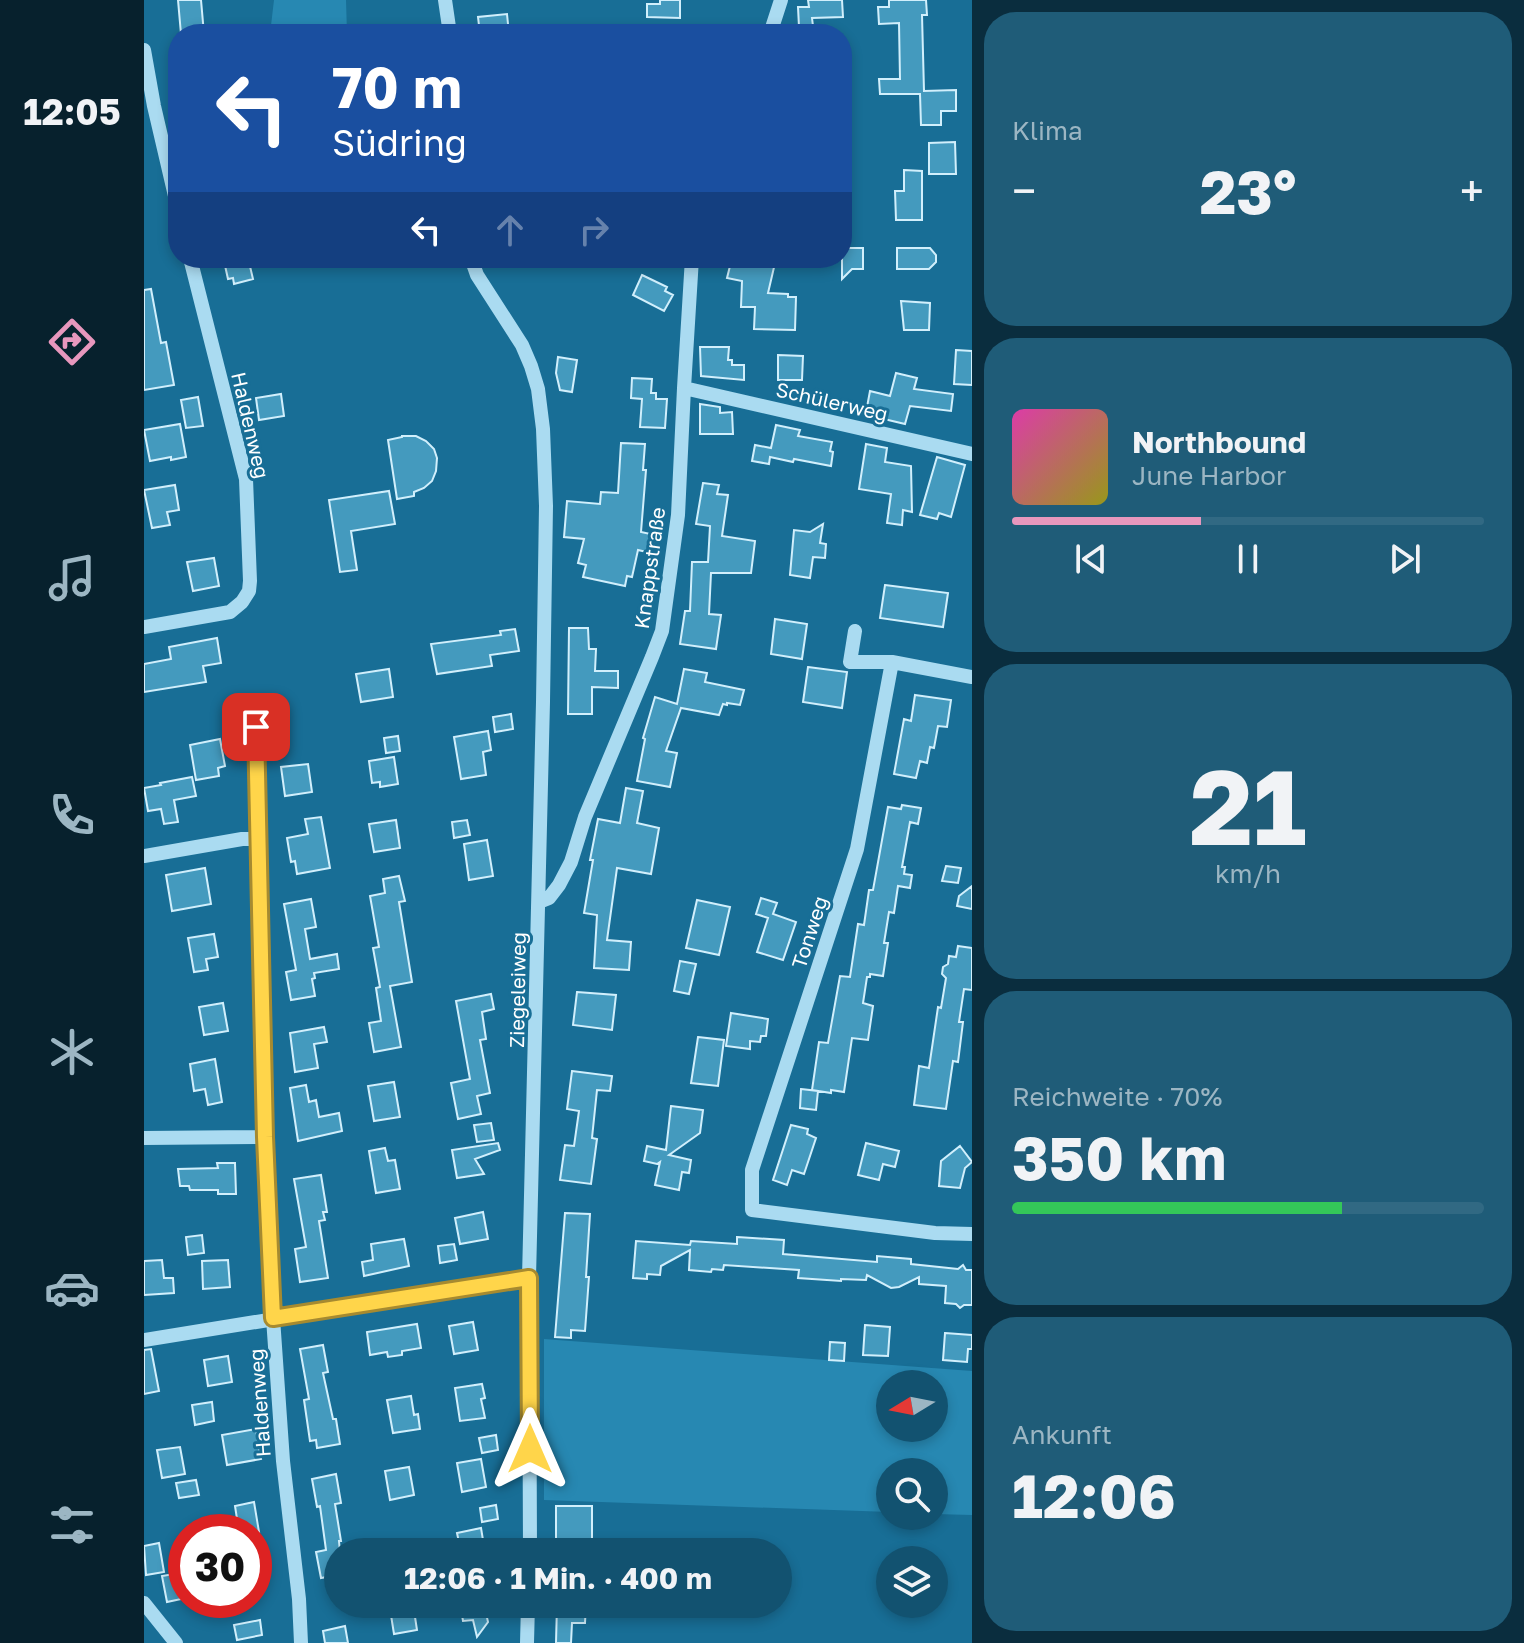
<!DOCTYPE html>
<html lang="de">
<meta charset="utf-8">
<style>
:root{--surface:#125270;--page:#1f5c78;--text:#f1f3f6;--muted:#9cb6c3;--line:#316983;--accent:#e797bd}
body{margin:0;font-family:"Golos Text",sans-serif;background:var(--page);color:var(--text);height:100vh;display:flex;flex-direction:column;font-size:30px;white-space:nowrap}
*{box-sizing:border-box;margin:0}
p{font-size:26px;color:var(--muted)}
.icon{flex:none;width:44px;height:44px;fill:none;stroke:currentColor;stroke-width:2;stroke-linecap:round;stroke-linejoin:round}
.map{position:relative;flex:1;overflow:hidden}
.details{display:flex;flex-direction:column;gap:12px;padding:12px;background:#0a2d3e;width:552px}
.details>*{flex:none}
.guide{position:absolute;left:24px;top:24px;width:684px;height:244px;border-radius:32px;box-shadow:0 4px 12px #0003;background:#1a4fa0;color:#fff;overflow:hidden}
.needle{width:52px;rotate:260deg}
.tools{position:absolute;left:732px;top:1370px;display:grid;gap:16px}
.tools a{display:grid;place-items:center;width:72px;height:72px;border-radius:50%;background:var(--surface);box-shadow:0 4px 12px #0003;font-size:40px}
.speed{position:absolute;left:24px;top:1514px;display:flex;gap:16px;font-size:40px;font-weight:700;text-align:center}
.speed>*{display:grid;place-content:center;width:104px;height:104px;border-radius:50%;background:var(--surface);box-shadow:0 4px 12px #0003;line-height:1}
.speed .limit{border:12px solid #d22;background:#fff;color:#111}
.pin{position:absolute;display:grid;place-items:center;width:68px;height:68px;color:#fff;margin:-34px;border-radius:16px;box-shadow:0 4px 12px #0006}
.me{position:absolute;width:88px;margin:-44px;rotate:0deg;stroke-linejoin:round;filter:drop-shadow(0 0 6px #0008)}
.turn{display:flex;align-items:center;gap:28px;height:168px;padding:0 32px;font-size:36px}
.turn .icon{width:104px;height:104px;stroke-width:2.5}
.turn b{display:block;font-size:56px;line-height:68px}
.lanes{display:flex;align-items:center;height:76px;padding:0 32px;background:#0003;justify-content:center;gap:40px;direction:ltr}
.lanes .off{opacity:.35}
.big{font-size:60px;font-weight:700;line-height:1.1}
.details .widget{flex:1;display:flex;flex-direction:column;justify-content:center;gap:12px;min-width:0;padding:0 28px;border-radius:32px;background:var(--page)}
.details .dial{align-items:center;gap:0}
.dial b{font-size:104px;line-height:1}
.song{display:flex;align-items:center;gap:24px}
.cover{width:96px;height:96px;border-radius:12px;background:linear-gradient(135deg,hsl(320 70% 55%),hsl(60 70% 35%))}
.played{height:8px;border-radius:4px;background:linear-gradient(90deg,var(--accent) 40%,var(--line) 40%)}
.keys{display:flex;justify-content:space-around;direction:ltr}
.heat{display:flex;justify-content:space-between;align-items:center;font-size:44px;direction:ltr}
.charge{height:12px;border-radius:6px;background:linear-gradient(90deg,#34c759 70%,var(--line) 0)}
.trip{position:absolute;left:180px;top:1538px;width:468px;height:80px;border-radius:40px;background:var(--surface);box-shadow:0 4px 12px #0003;font-weight:700;line-height:80px;text-align:center}
main{display:flex;flex:1;min-height:0}
.dock{display:flex;flex-direction:column;width:144px;justify-content:space-around;align-items:center;background:#07212d;color:var(--muted)}
.dock .icon{width:56px;height:56px}
.dock .selected{color:var(--accent)}
.dock b{font-size:36px;color:var(--text)}
.map>svg:first-child{display:block}
</style>
<main>
<nav class="dock">
<b>12:05</b>
<svg class="icon selected" aria-label="directions" viewBox="0 0 24 24"><path d="M12 3l9 9-9 9-9-9zM9 14v-3h6M13 9l2 2-2 2"/></svg>
<svg class="icon" aria-label="music" viewBox="0 0 24 24"><path d="M9 18V5l10-2v13"/><circle cx="6" cy="18" r="3"/><circle cx="16" cy="16" r="3"/></svg>
<svg class="icon" aria-label="phone" viewBox="0 0 24 24"><path d="M5 4h4l2 5-3 2q2 4 5 5l2-3 5 2v4C11 20 4 13 5 4z"/></svg>
<svg class="icon" aria-label="climate" viewBox="0 0 24 24"><path d="M12 3v18M4 7l16 10M4 17L20 7"/></svg>
<svg class="icon" aria-label="car" viewBox="0 0 24 24"><path d="M5 17H2v-5l4-1 3-4h7l3 4 3 1v5h-3M9 17h6M6 11h13"/><circle cx="7" cy="17" r="2"/><circle cx="17" cy="17" r="2"/></svg>
<svg class="icon" aria-label="filters" viewBox="0 0 24 24"><path d="M4 7h16M4 17h16"/><circle cx="9" cy="7" r="2"/><circle cx="15" cy="17" r="2"/></svg>
</nav>
<div class="map">
<svg width="828" height="1643" viewBox="0 0 828 1643">
<rect width="100%" height="100%" fill="#186e96"/>
<path fill="#2788b2" fill-rule="evenodd" d="M130,0H202L203,34H126Z
M400,1339L828,1371V1515L790,1514V1472H746V1512L400,1500ZM746,1384H790V1428H746Z"/>
<path fill="#449abe" stroke="#d1effc" stroke-width="2" d="M34,0H57L60,34H37Z
M516,0H536V18L503,17V4H516Z
M664,0H698L699,17L668,18L669,26L655,27L654,7H665Z
M745,0H782L783,15H778L780,91L812,90V111H797V125H777L776,94H736L735,79H756L755,23L735,24L734,7H745Z
M363,14L365,34H336L334,17Z
M811,142L812,174H785V143Z
M760,170L778,171V220H752L751,191H760Z
M698,248H719V269H708L698,279Z
M753,248H786L792,255V262L785,269H753Z
M91,258H104L109,279L90,284L89,278L84,279L80,261Z
M588,258H611L631,263L624,293L644,294V297H652L651,330L610,329L611,307H597L598,281L583,278Z
M498,275L523,287L521,291L529,295L520,311L489,295Z
M7,289L17,343L22,342L30,385L0,390V290Z
M757,301L786,303L785,330H760Z
M556,347H585L584,360H588V365H600V380L557,376Z
M812,350L828,351V385L810,384Z
M634,355L659,356L658,380H634Z
M414,357L433,360L428,392L416,390L412,373Z
M752,373L773,378L770,389L809,394L807,411L766,406L761,424L740,419L742,412L723,407L726,391L746,396Z
M488,378L508,379L507,393H512V399H523L521,428L496,427L498,399L487,398Z
M137,394L140,416L115,420L112,398Z
M54,397L59,426L42,428L37,400Z
M556,404L576,407V413L588,412L589,434H556Z
M36,424L42,457L27,460V457L6,461L0,430Z
M632,425L656,430L654,436L688,442L686,451L689,452L687,466L650,459L649,462L626,457L625,464L608,461L611,445L627,448Z
M258,436H272L282,441L290,449L293,458L292,471L288,481L280,488L270,492V496L253,499L244,440L258,437Z
M477,443L501,444L499,470H502L497,532L511,535L507,553L494,550L488,577L483,576L481,586L439,577L442,565L434,563L440,539L420,537L423,501L456,504L457,492L474,493Z
M722,444L743,448L741,462L767,466L768,512L759,510L758,525L743,523L747,494L715,489Z
M793,457L821,465L807,517L795,513L793,519L776,515Z
M559,483L575,485L573,494L584,495L578,536L611,541L607,573H567L565,614L577,615L572,649L536,644L541,611H546L548,562H564L566,526L552,524Z
M31,485L35,510L23,512L26,525L8,528L0,490Z
M245,491L251,524L207,531L213,570L196,572L185,500Z
M679,524L676,543L682,544L681,558L669,557L666,578L646,575L650,530L666,532Z
M70,558L75,586L49,591L43,562Z
M741,585L804,593L799,627L736,618Z
M631,619L663,624L658,659L627,654Z
M425,628H444L445,649H452L451,671H474V688L448,687V714H424Z
M371,629L375,651L346,655L348,666L293,674L287,644L357,635L356,631Z
M73,638L77,663L59,666L62,682L0,692V664L27,659L25,647Z
M664,667L703,672L698,708L659,702Z
M245,669L249,697L217,702L212,674Z
M540,669L563,673L561,682L600,690L596,705L583,703V705L579,704L575,715L537,708L522,751L533,753L526,787L493,781L501,739L499,738L511,697L533,704Z
M771,695L807,700L803,727L794,726L790,748L786,747L783,763L776,761L772,778L750,774L760,719L767,721Z
M367,714L369,729L351,732L349,717Z
M344,731L347,750L339,752L342,775L317,779L310,737Z
M254,736L256,751L242,753L240,738Z
M76,739L81,766L74,768L75,776L52,780L46,745Z
M250,757L254,784L236,787V782L228,783L225,761Z
M164,764L168,792L141,796L137,767Z
M48,777L52,796L30,800L34,822L20,824L17,809L4,811L0,788L17,785L16,783Z
M482,788L499,791L493,823L515,828L507,874L473,868L463,940L487,942L485,970L450,968L453,915L440,913L449,860H446L454,819L476,823Z
M758,805L777,808L774,824L766,822L758,867H761L760,874L768,875L766,888L754,886L750,913L745,912L740,943H744L739,976L726,974V977H723L719,1003L729,1006L724,1040L708,1038L700,1092L687,1090V1093L668,1090L675,1042L684,1043L696,976L706,977L714,924L720,925L725,890H729L744,807L757,809Z
M177,817L186,868L153,874L151,861L147,862L143,838L164,834L161,819Z
M252,820L256,848L230,852L225,824Z
M323,820L326,835L310,838L308,822Z
M343,840L349,876L325,880L320,844Z
M802,866L817,868L814,883L798,881Z
M61,868L67,904L28,911L22,875Z
M255,876L261,901L255,902L268,982L246,986L257,1047L230,1052L225,1023L237,1021L232,988L236,987L229,948L235,947L226,896L241,893L239,879Z
M828,886V909L813,906L815,896Z
M617,898L633,903L629,914L652,922L639,960L613,952L624,918L612,914Z
M167,899L172,927L161,929L166,959L193,954L195,969L170,973L171,978L168,979L171,996L147,1000L142,972L152,970L140,904Z
M553,900L586,907L575,955L542,948Z
M70,934L74,957L62,959L64,970L50,972L44,938Z
M814,946L828,948V990L820,989L815,1022H819L814,1062L809,1061L802,1109L770,1105L775,1066L785,1068L794,1007L797,1008L802,978L798,974L799,967L804,964L805,956L812,957Z
M536,961L552,964L545,994L530,991Z
M433,992L472,995L468,1030L429,1025Z
M347,994L350,1009L338,1012L342,1039L336,1040L346,1093L333,1096L337,1114L314,1119L307,1083L326,1079L312,1001Z
M79,1003L84,1031L60,1035L55,1007Z
M587,1013L624,1019L622,1036H617L616,1042L606,1041V1049L582,1046Z
M180,1027L183,1042L170,1044L174,1068L151,1072L146,1033Z
M554,1037L580,1040L574,1086L547,1083Z
M71,1059L78,1102L64,1105L61,1089L50,1091L46,1064Z
M428,1071L468,1076L466,1091L453,1090L448,1138L453,1139L447,1184L416,1180L421,1145L430,1146L435,1111L423,1109Z
M250,1082L256,1117L230,1121L224,1086Z
M162,1085L165,1102L172,1100L175,1117L195,1113L198,1131L154,1141L146,1088Z
M657,1089L674,1091L672,1110L656,1108Z
M527,1106L559,1110L556,1133L525,1155L547,1160L545,1173L538,1172L535,1190L511,1185L516,1162L513,1164L500,1161L503,1146L522,1150Z
M347,1123L350,1140L333,1142L330,1125Z
M647,1125L664,1129L663,1134L672,1138L660,1174L648,1170L643,1185L629,1180Z
M354,1143L356,1150L331,1159L340,1174L313,1178L308,1150Z
M722,1143L755,1151L751,1167L739,1164L735,1180L714,1175Z
M816,1146L828,1162L821,1168L816,1188L795,1186L797,1161Z
M241,1148L244,1161L251,1160L256,1189L232,1193L225,1151Z
M73,1163H91L92,1194H74V1190H46L45,1186H36L34,1169L74,1168Z
M177,1175L183,1212H179L181,1220L175,1221L184,1278L156,1282L151,1249L162,1247L150,1179Z
M339,1212L344,1239L316,1244L311,1218Z
M421,1213L446,1214L442,1277H445L441,1331L427,1330V1338L411,1337Z
M58,1235L60,1253L44,1255L42,1237Z
M593,1237L640,1240L639,1254L733,1262V1256L767,1259V1264L814,1269L819,1265L822,1270H828V1305H820L816,1308L812,1304L801,1303L802,1286L775,1284V1277L755,1287L747,1288L723,1275L722,1280L697,1279V1281L654,1278L655,1270L580,1265L579,1270L568,1269L567,1272L545,1270L546,1250L517,1266L516,1275L503,1274V1279L489,1278L492,1241L546,1245L547,1241L593,1244Z
M260,1239L265,1266L220,1276L218,1262L229,1260L227,1244Z
M310,1244L313,1260L296,1263L294,1246Z
M18,1260L20,1278H29L30,1293L0,1295V1261Z
M84,1260L86,1287L59,1289L58,1261Z
M329,1322L334,1350L310,1354L305,1326Z
M273,1324L277,1348L258,1351V1355L244,1357L243,1352L226,1355L223,1332Z
M721,1325L746,1327L744,1356L719,1355Z
M801,1333L828,1335V1349H824L823,1362L799,1360Z
M686,1342L701,1343L700,1361L685,1360Z
M179,1345L184,1372L179,1373L189,1419H192L196,1444L173,1448L172,1440L166,1441L160,1400L165,1399L156,1349Z
M7,1349L15,1391L0,1394V1350Z
M84,1356L88,1382L64,1386L60,1360Z
M338,1384L341,1398L337,1399L341,1418L316,1421L311,1388Z
M267,1396L270,1415L274,1414L276,1429L249,1433L243,1400Z
M68,1402L70,1421L51,1425L48,1405Z
M112,1429L117,1459L83,1465L78,1435Z
M352,1435L354,1450L338,1453L335,1438Z
M36,1447L41,1474L18,1478L13,1450Z
M337,1459L342,1487L318,1492L313,1463Z
M265,1467L270,1495L246,1500L241,1471Z
M192,1474L197,1503L191,1504L197,1541H195L196,1552H194V1575L177,1578L172,1552L182,1550L176,1506L173,1507L168,1479Z
M52,1480L55,1495L35,1498L32,1483Z
M110,1502L115,1532H95L91,1506Z
M352,1505L354,1519L338,1522L336,1508Z
M412,1506H448V1543L412,1542Z
M337,1528L341,1552H317L313,1533Z
M15,1543L20,1572L2,1575L0,1546Z
M42,1572V1598L23,1602L18,1576Z
M269,1604L273,1630L250,1634L246,1609Z
M316,1604H340L344,1622L333,1637L329,1620L319,1621Z
M413,1604H442L441,1623H428L427,1643H412Z
M116,1620L118,1635L93,1640L90,1625Z
M201,1626L204,1643H181L179,1631Z"/>
<g fill="none" stroke-linecap="round" stroke-linejoin="round">
<path stroke="#aadbf1" stroke-width="14" d="M301,0L306,34
M626,34L637,0
M0,50L10,106L34,209
M327,258L333,275L378,345L387,366L394,389L399,429L402,506L399,702L385,1278L386,1552
M540,388L828,454
M0,627L86,612L98,602L105,591L106,581L102,479L46,258
M711,631L706,662H748L828,677
M748,662L713,849L608,1170V1210L791,1233L828,1234
M112,727L121,1137L129,1318L139,1461L155,1599L157,1643
M0,856L98,839H114
M395,902L405,898L415,885L427,862L441,817L508,657L518,631L534,515L540,388L548,258
M0,1138L121,1137
M0,1340L385,1278
M0,1603L32,1643
M383,1643L384,1604"/>
</g>
<g fill="none" stroke-linecap="round" stroke-linejoin="round">
<g stroke="#a68a30" stroke-width="20">
<path id="route" d="M112,727L121,1137L129,1318L385,1278L386,1449"/>
</g>
<use href="#route" stroke="#ffd54a" stroke-width="14"/>
</g>
<g text-anchor="middle" dominant-baseline="central" stroke-width="6" stroke-linejoin="round" paint-order="stroke">
<g font-size="20" fill="#fff" stroke="#186e96">
<text transform="translate(688 401) rotate(13)">Schülerweg</text>
<text transform="translate(107 425) rotate(77)">Haldenweg</text>
<text transform="translate(505 568) rotate(-82)">Knappstraße</text>
<text transform="translate(665 932) rotate(-72)">Tonweg</text>
<text transform="translate(373 990) rotate(-89)">Ziegeleiweg</text>
<text transform="translate(115 1403) rotate(-94)">Haldenweg</text>
</g>
</g>
</svg>
<div class="tools">
<a><svg class="needle" viewBox="-14 -14 28 28"><path d="M0-13l5 13h-10z" fill="#e53935"/><path d="M0 13l5-13h-10z" fill="#9cb6c3"/></svg></a>
<a><svg class="icon" aria-label="search" viewBox="0 0 24 24"><circle cx="10" cy="10" r="6"/><path d="M15 15l6 6"/></svg></a>
<a><svg class="icon" aria-label="layers" viewBox="0 0 24 24"><path d="M12 4l9 5-9 5-9-5zM3 14l9 5 9-5"/></svg></a>
</div>
<div class="speed"><div class="limit">30</div></div>
<div class="pin" style="left:112px;top:727px;background:#d93025"><svg class="icon" aria-label="arrive" viewBox="0 0 24 24"><path d="M6 21V4h12l-3 4 3 4H6"/></svg></div>
<svg class="me" style="left:386px;top:1449px" viewBox="-20 -20 40 40"><path d="M0-17L14 15 0 8-14 15z" fill="#ffd54a" stroke="#fff" stroke-width="4"/></svg>
<div class="trip">12:06 · 1 Min. · 400 m</div>
<div class="guide">
<div class="turn"><svg class="icon" aria-label="left" viewBox="0 0 24 24"><path d="M17 20v-9H6M10 6l-5 5 5 5"/></svg><div><b>70 m</b>Südring</div></div>
<div class="lanes"><svg class="icon" aria-label="left" viewBox="0 0 24 24"><path d="M17 20v-9H6M10 6l-5 5 5 5"/></svg><svg class="icon off" aria-label="ahead" viewBox="0 0 24 24"><path d="M12 20V5M6 11l6-6 6 6"/></svg><svg class="icon off" aria-label="right" viewBox="0 0 24 24"><path d="M7 20v-9h11M14 6l5 5-5 5"/></svg></div>
</div>
</div>
<section class="details">
<div class="widget"><p>Klima</p>
<div class="heat"><a>−</a><b class="big">23°</b><a>+</a></div>
</div>
<div class="widget">
<div class="song"><i class="cover"></i><div><b>Northbound</b><p>June Harbor</p></div></div>
<div class="played"></div>
<div class="keys"><svg class="icon" aria-label="previous" viewBox="0 0 24 24"><path d="M18 5L8 12l10 7zM5 5v14"/></svg><svg class="icon" aria-label="pause" viewBox="0 0 24 24"><path d="M8 5v14M16 5v14"/></svg><svg class="icon" aria-label="next" viewBox="0 0 24 24"><path d="M6 5l10 7-10 7zM19 5v14"/></svg></div>
</div>
<div class="widget dial"><b>21</b><p>km/h</p></div>
<div class="widget"><p>Reichweite · 70%</p><b class="big">350 km</b><div class="charge"></div></div>
<div class="widget"><p>Ankunft</p><b class="big">12:06</b></div>
</section>
</main>
